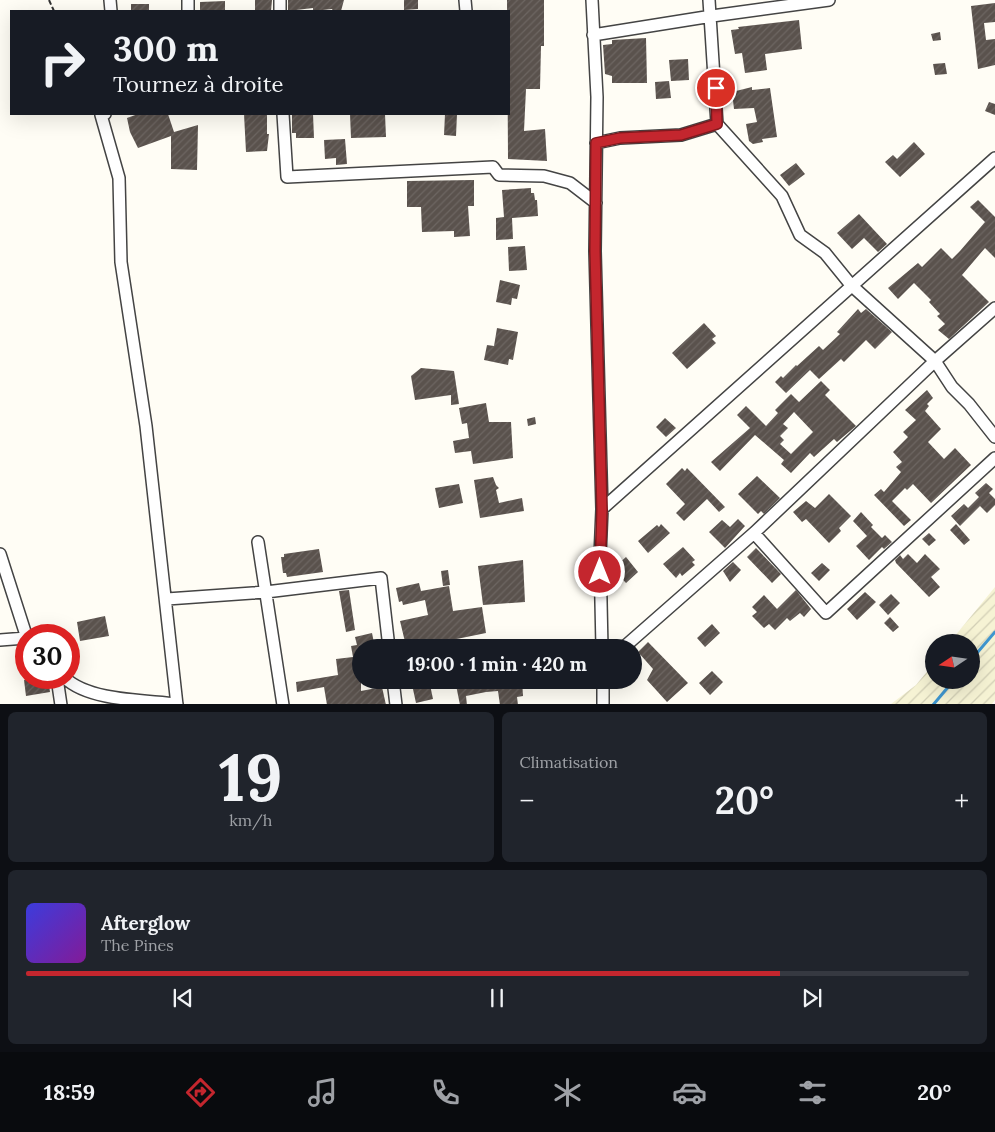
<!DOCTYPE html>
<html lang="fr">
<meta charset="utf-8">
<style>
:root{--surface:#171b24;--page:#20242c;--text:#f1f3f6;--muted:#9ea1a6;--line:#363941;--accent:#c4262e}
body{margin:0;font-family:Lora,serif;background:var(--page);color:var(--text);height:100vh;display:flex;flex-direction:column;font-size:19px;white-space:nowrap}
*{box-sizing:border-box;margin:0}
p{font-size:16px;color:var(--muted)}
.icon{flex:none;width:28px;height:28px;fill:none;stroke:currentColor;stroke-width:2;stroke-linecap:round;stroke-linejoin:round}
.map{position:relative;height:704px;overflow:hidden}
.sheet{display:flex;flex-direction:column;gap:8px;padding:8px;background:#0d0f14;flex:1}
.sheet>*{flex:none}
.guide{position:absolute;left:10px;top:10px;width:500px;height:105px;border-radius:0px;box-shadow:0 5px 20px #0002;background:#171b24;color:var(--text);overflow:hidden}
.needle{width:32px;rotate:257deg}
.tools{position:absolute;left:925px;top:634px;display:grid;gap:10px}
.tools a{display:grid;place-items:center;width:55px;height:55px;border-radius:50%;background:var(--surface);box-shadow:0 5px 20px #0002;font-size:25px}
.speed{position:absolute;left:15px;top:624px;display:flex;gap:10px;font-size:25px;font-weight:700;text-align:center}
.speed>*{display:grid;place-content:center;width:65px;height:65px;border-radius:50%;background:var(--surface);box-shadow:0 5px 20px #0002;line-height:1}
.speed .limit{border:8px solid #d22;background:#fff;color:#111}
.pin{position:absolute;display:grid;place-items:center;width:42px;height:42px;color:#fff;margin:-21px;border:2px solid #fff;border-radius:50%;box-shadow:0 1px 5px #0007}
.me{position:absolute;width:55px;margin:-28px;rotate:0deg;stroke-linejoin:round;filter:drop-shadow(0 0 4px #0008)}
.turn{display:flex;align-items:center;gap:18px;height:105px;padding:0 20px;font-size:22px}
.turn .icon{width:65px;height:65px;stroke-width:2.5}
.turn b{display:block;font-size:35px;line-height:42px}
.big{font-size:38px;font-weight:800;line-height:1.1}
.sheet .widget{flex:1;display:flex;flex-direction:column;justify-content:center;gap:8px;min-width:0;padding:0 18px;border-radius:8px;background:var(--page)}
.sheet .dial{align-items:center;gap:0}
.dial b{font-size:65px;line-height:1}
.song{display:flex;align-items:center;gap:15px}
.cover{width:60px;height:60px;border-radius:8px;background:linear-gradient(135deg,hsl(240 70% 55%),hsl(290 70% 35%))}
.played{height:5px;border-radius:2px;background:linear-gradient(90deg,var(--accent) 80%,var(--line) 80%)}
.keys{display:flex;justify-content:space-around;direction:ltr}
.heat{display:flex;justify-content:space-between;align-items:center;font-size:28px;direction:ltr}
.sheet .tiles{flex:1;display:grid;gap:8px;grid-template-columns:1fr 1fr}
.widget:last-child{grid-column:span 2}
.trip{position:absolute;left:352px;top:639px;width:290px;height:50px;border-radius:25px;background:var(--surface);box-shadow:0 5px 20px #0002;font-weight:800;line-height:50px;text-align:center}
.tab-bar{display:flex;height:80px;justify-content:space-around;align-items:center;background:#090b0e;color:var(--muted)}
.tab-bar .icon{width:35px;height:35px}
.tab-bar .active{color:var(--accent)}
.tab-bar b{font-size:22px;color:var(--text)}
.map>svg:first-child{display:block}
</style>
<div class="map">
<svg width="995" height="705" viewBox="0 0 995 705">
<defs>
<pattern id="farmland-furrows" width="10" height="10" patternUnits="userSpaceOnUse" patternTransform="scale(1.25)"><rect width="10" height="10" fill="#f6f3d4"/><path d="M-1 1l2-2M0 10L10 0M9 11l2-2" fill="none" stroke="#d2cfb5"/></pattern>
<pattern id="building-hatch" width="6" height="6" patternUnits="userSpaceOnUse" patternTransform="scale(1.25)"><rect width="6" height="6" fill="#5a524d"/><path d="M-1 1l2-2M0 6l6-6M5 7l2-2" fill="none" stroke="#6d6662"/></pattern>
</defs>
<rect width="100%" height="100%" fill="#fffdf5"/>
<path fill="url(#farmland-furrows)" d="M995,587V700L992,704H891L916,685L934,663V680H971V642H950Z"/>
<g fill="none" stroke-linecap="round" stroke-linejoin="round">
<path stroke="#3f96cf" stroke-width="3" d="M971,660L995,632
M933,705L954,680"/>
</g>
<path fill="url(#building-hatch)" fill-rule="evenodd" d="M255,0H272L271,11H255Z
M288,0H344L341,11H333L332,9L313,11V8L288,11Z
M404,0H418V9L404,10Z
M507,0H544V46H541L540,89H526L524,131L545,129L547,161L508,159Z
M225,1V11H200V2Z
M995,3V22L984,23L986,40L995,39V65L978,69L971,6Z
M131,4H149V11H131Z
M799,20L802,49L765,54L767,70L745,73L742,53L735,54L731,30L739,29L738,27Z
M940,32L941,40L933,41L931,34Z
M646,38L647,83H612V76L605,74L603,45L612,44V40Z
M688,59L689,80L671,81L669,60Z
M945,63L947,74L935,75L933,64Z
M669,81L671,98L656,99L655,82Z
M752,87V90L770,88L777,137L762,139L763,142L753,144L749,141L746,124L757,122L754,108L734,109L732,92Z
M989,102L995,104V115L985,111Z
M138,114H168L174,132L198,125L197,170L171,169V136L138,148L130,132L127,118Z
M244,114H267V134H269L267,151L246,152Z
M292,114H313L314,138H296V133H292Z
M350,114H385L386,137L351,138Z
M445,114H457L456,136L444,135Z
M345,139L347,164L336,165V158L325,159L324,140Z
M914,142L925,154L900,177L885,162L893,155L897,159Z
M796,163L805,174L789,186L780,175Z
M474,180V206H468L470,236L454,237V231L422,232L421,207H407V181Z
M531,188V193H534L535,200H537L538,216L512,218L513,239L496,240V218L504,217L502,190Z
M978,200L995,217V258L985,248L962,275L989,302L949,339L938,330L945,324L937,316L940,314L929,302L931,300L914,283L898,299L888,288L918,263L922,267L941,248L952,259L960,251L985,222L970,207Z
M859,214L887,244L878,252L864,238L852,249L837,233Z
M525,246L527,270L509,271L508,247Z
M500,280L520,285L517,299L512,298L511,305L496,302Z
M858,309L861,313L866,309L892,332L875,349L866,340L844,362L841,359L819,379L810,370L786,393L775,382L781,376L783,378L796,365L797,366L819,346L823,350L840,334L837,332Z
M704,323L716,336L712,339L716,343L687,369L672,353Z
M497,328L518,332L513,360L509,359L508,365L484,360L487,345L494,346Z
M421,368L454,371L459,404L451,405V395L415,400L411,376Z
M821,381L830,390L825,395L856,426L837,442L834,439L814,457L810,453L791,473L781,464L784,460L755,435L720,471L711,462L750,428L737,415L746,406L766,426L778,413L775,410L791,394L799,402ZM794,412L813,432L791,454L780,444L784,440L780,436L788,428L783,424Z
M927,390L933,398L927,404L929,406L925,411L941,429L928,442L944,459L955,448L971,465L931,503L913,484L907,490L905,488L892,501L911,520L904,526L874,495L881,489L884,492L901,472L896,467L902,462L893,452L908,437L903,432L916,420L905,410Z
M486,403L489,422H511L513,458L473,464L471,451L455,453L453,441L469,438L467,423L462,424L459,408Z
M535,417L536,424L528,426L527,419Z
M665,418L676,428L666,437L656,427Z
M682,468L685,471L687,468L725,507L719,512L707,499L684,521L676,513L685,504L666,484Z
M757,476L780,498L764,514L761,511L758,514L738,494Z
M493,477L496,485L499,488L496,490L499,503L522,498L524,511L480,518L474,480Z
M986,483L993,489L989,493L995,499V505L987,513L980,506L960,526L951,516L964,504L968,508L979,497L975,493Z
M459,484L463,503L439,508L435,488Z
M829,494L851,516L839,528L841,531L829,543L806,519L802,522L793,512L806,501L815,508Z
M861,512L873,525L871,527L882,538L885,535L892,542L884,549L882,547L869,560L856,546L867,536L853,521Z
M738,519L745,526L725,548L709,532L722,520L730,527Z
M661,524L670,533L648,553L638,541L657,525L659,527Z
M956,524L970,540L964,545L950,530Z
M929,533L936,540L929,546L922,539Z
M683,547L695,560L692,562L695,565L682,576L680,573L676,578L663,564Z
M756,548L781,574L772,583L747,557Z
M319,549L323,572L287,577L286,573H283L281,557H284V554Z
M908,554L917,563L925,554L940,569L931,577L940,587L929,597L896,563L895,560L900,555L903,559Z
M626,557L638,572L626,583L613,569Z
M523,560L525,602L483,605L478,566Z
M733,562L741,570L730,582L723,571Z
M822,563L830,570L819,581L811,573Z
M448,570L450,585L443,586L441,571Z
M419,583L421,591L449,586L453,611L482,607L486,633L437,643L434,640L406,646L400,621L428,615L425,600L403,605L402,601L399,602L396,588Z
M349,590L355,630L346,632L339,591Z
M796,590L811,609L804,617L800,613L790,621L787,618L775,630L769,624L764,628L752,616L757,612L752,607L764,595L777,609Z
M865,592L876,602L857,620L847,609Z
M891,594L900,603L888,615L879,605Z
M105,616L109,636L80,641L77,622Z
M890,617L899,627L893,632L884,623Z
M712,624L720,633L705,647L697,638Z
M372,633L375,648H361V691L382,687L386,705H327L324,687L297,692L296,682L338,675L336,659L353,657L351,646L357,645L355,637Z
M648,642L688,683L667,702L647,680L653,669L638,652Z
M712,671L723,682L710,695L699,683Z
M39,678H48L50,692L26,696L24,680Z
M411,680H429L433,699L416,703Z
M455,680H522L523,696L517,697L518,705H500L498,691L486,692L466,696L467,705H460Z"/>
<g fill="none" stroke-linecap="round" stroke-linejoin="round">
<g stroke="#444" stroke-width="14">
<path id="minor" d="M110,0L111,11
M188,0V11
M280,0V11
M465,0L466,11
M592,0L597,97L595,251L602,509L600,556L602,648
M709,0L717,124
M593,35L712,16L829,0
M105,114L101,115L119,178L121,262L146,426L177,705
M283,114L287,177L493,167L499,175L544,176L570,183L596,203
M596,143L620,138L681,135L717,124L782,196L800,235L825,253L851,285L935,361L952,387L969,404L995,437
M602,509L995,158
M754,533L826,613L995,458
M258,542L283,705
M0,554L26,635
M167,599L266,592L381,578L389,648
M0,640L26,638
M623,648L754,533L935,361L995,308
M57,678L61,705
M65,678C89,701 144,700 177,704
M393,680L396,705
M603,680V705"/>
</g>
<path stroke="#333" stroke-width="2" stroke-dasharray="5 2.5" stroke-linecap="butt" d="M49,0L54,11"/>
<use href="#minor" stroke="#fff" stroke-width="11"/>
</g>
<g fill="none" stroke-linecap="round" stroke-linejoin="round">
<g stroke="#7f191e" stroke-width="12">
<path id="route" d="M600,572L602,510L595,251L596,143L620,138L681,135L717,124L716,88"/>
</g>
<use href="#route" stroke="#c4262e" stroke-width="9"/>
</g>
</svg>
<div class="tools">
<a><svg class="needle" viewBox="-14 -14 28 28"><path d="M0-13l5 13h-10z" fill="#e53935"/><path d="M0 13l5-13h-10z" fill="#9ea1a6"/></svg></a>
</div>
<div class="speed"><div class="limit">30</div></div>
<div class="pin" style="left:716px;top:88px;background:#d93025"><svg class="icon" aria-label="arrive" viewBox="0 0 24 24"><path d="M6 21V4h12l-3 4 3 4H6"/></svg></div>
<svg class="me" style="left:600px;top:572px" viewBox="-20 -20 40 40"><circle r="17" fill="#c4262e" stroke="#fff" stroke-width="3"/><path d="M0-11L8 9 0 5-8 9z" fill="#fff"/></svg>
<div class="trip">19:00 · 1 min · 420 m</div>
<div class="guide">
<div class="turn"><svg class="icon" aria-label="right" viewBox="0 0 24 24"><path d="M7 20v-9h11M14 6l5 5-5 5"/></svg><div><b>300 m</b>Tournez à droite</div></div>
</div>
</div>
<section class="sheet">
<div class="tiles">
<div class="widget dial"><b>19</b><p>km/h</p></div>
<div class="widget"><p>Climatisation</p>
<div class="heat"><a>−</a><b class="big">20°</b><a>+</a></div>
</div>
<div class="widget">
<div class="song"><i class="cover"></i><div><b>Afterglow</b><p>The Pines</p></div></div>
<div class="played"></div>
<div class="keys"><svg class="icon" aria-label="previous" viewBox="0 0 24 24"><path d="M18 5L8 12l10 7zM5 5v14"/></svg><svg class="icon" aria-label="pause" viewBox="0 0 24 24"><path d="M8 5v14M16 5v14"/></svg><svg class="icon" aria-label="next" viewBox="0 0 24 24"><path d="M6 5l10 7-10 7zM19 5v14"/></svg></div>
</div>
</div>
</section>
<nav class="tab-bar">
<b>18:59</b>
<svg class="icon active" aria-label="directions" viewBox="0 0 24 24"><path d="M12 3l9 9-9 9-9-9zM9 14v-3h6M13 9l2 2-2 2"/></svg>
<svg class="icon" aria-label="music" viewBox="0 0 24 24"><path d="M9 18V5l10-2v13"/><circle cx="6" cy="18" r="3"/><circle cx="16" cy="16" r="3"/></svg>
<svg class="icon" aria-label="phone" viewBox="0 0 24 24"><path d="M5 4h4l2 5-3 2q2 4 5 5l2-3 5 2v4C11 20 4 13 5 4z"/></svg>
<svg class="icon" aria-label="climate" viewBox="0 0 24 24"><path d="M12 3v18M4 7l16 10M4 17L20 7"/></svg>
<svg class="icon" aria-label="car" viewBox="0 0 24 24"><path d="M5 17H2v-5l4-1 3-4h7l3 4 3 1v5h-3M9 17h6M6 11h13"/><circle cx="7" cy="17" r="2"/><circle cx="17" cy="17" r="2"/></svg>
<svg class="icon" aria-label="filters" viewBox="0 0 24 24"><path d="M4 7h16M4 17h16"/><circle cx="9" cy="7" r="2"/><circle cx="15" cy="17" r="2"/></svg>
<b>20°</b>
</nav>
